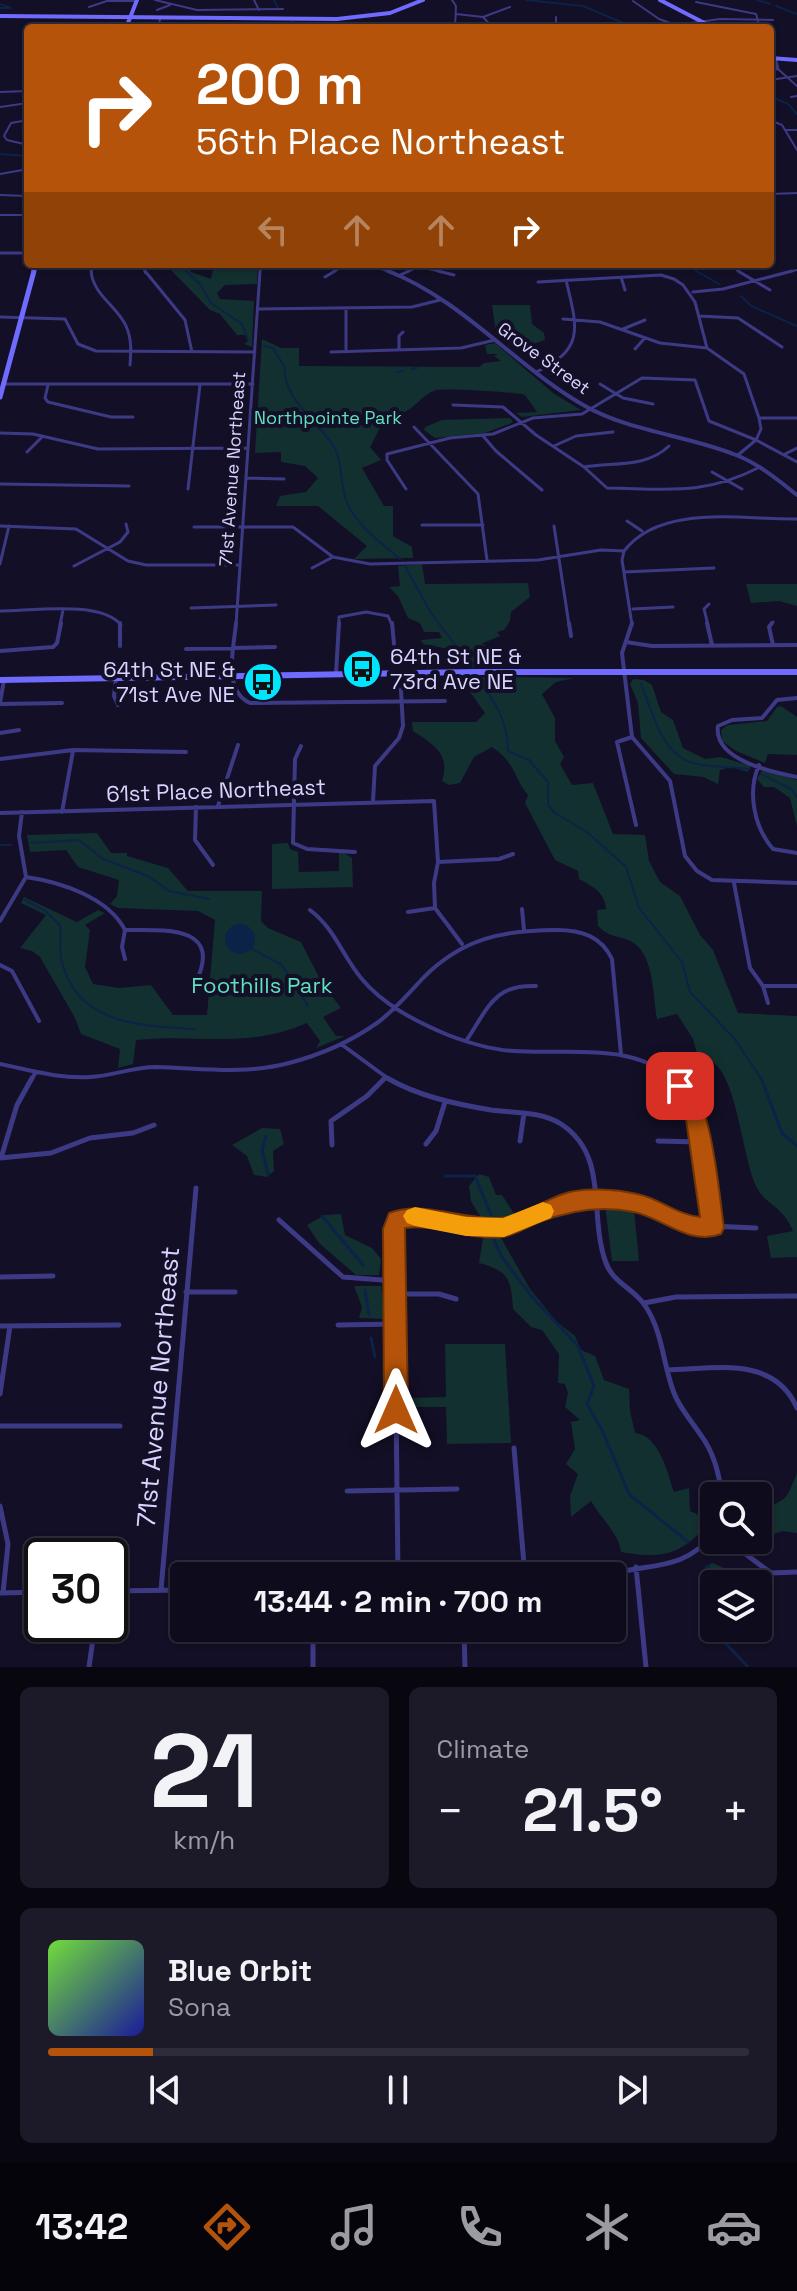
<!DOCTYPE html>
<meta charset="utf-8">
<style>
:root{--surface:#0e0b1c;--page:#1c1929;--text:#f1f3f6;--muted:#9b9ba3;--line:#2e2b3b;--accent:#b45309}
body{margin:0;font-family:"Space Grotesk",sans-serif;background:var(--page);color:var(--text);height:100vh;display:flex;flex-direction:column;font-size:30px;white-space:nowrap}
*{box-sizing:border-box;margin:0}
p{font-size:26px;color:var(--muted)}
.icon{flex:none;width:44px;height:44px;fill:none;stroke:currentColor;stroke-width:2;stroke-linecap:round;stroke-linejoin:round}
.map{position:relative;height:1667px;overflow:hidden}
.drawer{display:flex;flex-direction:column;gap:20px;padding:20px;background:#08060f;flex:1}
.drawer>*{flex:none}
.guide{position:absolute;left:24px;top:24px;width:750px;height:244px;border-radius:8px;box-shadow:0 2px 6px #0004,0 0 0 2px var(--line);background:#b45309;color:#fff;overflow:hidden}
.tools{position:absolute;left:700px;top:1482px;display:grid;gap:16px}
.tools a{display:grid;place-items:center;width:72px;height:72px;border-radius:8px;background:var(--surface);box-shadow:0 2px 6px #0004,0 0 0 2px var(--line);font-size:40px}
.speed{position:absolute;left:24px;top:1538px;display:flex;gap:16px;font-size:40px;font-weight:700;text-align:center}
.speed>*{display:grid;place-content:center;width:104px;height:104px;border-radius:50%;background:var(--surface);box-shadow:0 2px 6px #0004,0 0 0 2px var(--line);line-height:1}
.speed .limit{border:4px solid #111;border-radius:12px;background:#fff;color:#111}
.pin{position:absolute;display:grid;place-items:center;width:68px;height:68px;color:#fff;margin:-34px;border-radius:16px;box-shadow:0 4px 12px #0006}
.me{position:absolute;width:88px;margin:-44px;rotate:0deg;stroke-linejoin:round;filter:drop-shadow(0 0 6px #0008)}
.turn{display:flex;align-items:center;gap:28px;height:168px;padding:0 40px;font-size:36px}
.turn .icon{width:104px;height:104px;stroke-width:2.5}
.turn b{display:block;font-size:56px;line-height:68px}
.lanes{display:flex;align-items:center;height:76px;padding:0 40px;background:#0003;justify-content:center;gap:40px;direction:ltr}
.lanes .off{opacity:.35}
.big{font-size:60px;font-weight:800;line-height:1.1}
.drawer .card{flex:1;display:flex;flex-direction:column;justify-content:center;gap:12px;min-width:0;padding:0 28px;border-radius:12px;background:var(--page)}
.drawer .dial{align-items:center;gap:0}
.dial b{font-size:104px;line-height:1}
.song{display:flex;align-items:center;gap:24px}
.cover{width:96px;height:96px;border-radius:12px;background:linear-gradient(135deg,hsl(100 70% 55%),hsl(240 70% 35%))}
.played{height:8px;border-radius:4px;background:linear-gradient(90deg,var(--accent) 15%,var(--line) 15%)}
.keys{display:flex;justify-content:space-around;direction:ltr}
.heat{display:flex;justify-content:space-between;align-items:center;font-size:44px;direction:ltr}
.drawer .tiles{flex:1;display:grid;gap:20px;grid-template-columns:1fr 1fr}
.card:last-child{grid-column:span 2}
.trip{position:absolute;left:170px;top:1562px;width:456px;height:80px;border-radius:8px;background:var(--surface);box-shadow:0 2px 6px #0004,0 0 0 2px var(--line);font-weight:800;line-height:80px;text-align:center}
.menu{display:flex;height:128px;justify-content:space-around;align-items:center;background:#06040b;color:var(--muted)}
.menu .icon{width:56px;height:56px}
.menu .active{color:var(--accent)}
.menu b{font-size:36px;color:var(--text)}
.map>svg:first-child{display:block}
</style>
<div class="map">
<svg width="797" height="1667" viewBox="0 0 797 1667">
<rect width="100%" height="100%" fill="#130f26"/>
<path fill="#12302f" d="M165,264H193L189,266L191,272L211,279L214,264H258L257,284L225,285L217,293L220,299L254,301L252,347L244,344L248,341L246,335H237L220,314L210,310Z
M492,305H530L532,324L544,333L545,340L516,350L496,333Z
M262,339L281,348H299V366L479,367L484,363L501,361L494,356L498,354H487L485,345L495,343L553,393L581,410L522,417L516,413L537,412L525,395C517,392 442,388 436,390C415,398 415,415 388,415C380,425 376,437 370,447L381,460L362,468L384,506H393V536L412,547L413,558L354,559L367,546L318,506H276L280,496L306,492L318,478L305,466L281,462V452L255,453Z
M510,418L513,422L509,424L485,433L435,438L424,430L425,427L442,420Z
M422,564L425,584L528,583L530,597L511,612L510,621L504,630L497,632L500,636L481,644L492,646L494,663L488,666L464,667L454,650L423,644L421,640L442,638L439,632H424L420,623L408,618L398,596L389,587L400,586L398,566Z
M746,584H797V606L779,601L751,603Z
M499,677L574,678L556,682L542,694L555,718V741L564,757L560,764L572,785L593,783L613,834L645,835L649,861L660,882L680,896L700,935L713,950L738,1013L797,1016V1257L771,1258L767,1236L793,1231C782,1205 767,1206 757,1188C742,1157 738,1082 714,1063C709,1060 703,1057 697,1054L693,1039L677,1014L657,1019C653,996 654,954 632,942C619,935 609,938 598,926L597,910L606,909C605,892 592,886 579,879L578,871L555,860L525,803L528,795C513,777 516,763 492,747L474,757L460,783L449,785L442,781C451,754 433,744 413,731L412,722H476L485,713L460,678Z
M633,679L644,680L652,685L661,712L673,720L683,748L705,759L721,757L751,766L748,772L731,767L720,770L718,784L703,777L674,774L641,738L638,703L630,684Z
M781,706L797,717V755L768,754L765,763L736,751L722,741L721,730L728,725L767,721L777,707Z
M762,770L797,780V826L790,798L774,787H764L757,779Z
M97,833L111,853H127V856L168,868L188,891H262L261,921L268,928L301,942L322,983L341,1008L323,1017L336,1036H345L316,1048L320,1041L307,1023C244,1050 199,1033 136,1040L133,1064L118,1068L120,1049L81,1034L75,1018L40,957L32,951L20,948L46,915L21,903L24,897L77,922L98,910L105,913L85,925L90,930L85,967L93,984L119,988L151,985L173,1015H207L215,920L198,911L118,908L110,904L117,896L119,880L78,867L66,850L30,852L27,835Z
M288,843L290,849L298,852L299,872L339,871V850L352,858L353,887L272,889V844Z
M262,1128L280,1129L284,1144L273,1151L274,1171L267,1177L254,1175L247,1156L232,1145Z
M479,1174L489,1177L496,1195H502L517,1218L484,1223L471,1201L469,1186Z
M605,1205L634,1210L639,1261H612Z
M341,1214L345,1235L372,1248L381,1259L379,1275H356L319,1243L307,1225L325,1215Z
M497,1231L530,1289L557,1322L575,1336L581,1350L595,1356L604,1380L629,1389L630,1411L635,1433C660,1436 667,1472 674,1492L689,1488L690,1511L710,1520C685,1554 662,1560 621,1552C619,1533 600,1518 591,1501L571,1517L570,1496L578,1474L566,1464L575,1449L571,1422L580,1420L565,1407L568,1393L565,1384L558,1383L559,1354L542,1330L531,1327L513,1309C511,1279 509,1271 479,1263L484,1232Z
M354,1286H381L385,1319L359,1318L362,1307Z
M445,1344H505L511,1443L447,1444L446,1407H407V1398L446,1397Z
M797,1473V1533L783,1531L770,1535L758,1526V1510C788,1500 786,1500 797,1473Z
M712,1563L722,1567L735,1584H714V1628H738L746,1637L738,1641L706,1630L710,1597L705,1567Z"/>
<path fill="#0c2248" d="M225 939a15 15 0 1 1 30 0a15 15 0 1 1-30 0Z"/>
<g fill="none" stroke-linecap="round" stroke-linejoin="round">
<path stroke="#0c2248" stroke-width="2" d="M274,0L278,8
M526,0L583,6L635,28
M757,0L770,4
M0,4L11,8H0
M776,6L797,14
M291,28L292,21
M770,96L788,104L797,114
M0,154L28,156
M178,264L200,284L211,303L242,324L248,340
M684,264L719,284
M741,296L751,306L797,326
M264,346L273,348L284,366
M285,368C282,397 318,422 333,445C344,462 339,487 348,505C359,527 382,544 400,559
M411,369L417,368
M397,372L403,371
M405,566L431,613L472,667
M474,677C494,698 508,721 508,751L529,760L548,782V805L555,813L587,832L626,867L639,908L682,962L690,992L734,1038L762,1080
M641,684C653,712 661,757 697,764C714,768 731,766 748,769
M492,692L501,687
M761,774L791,789L797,797
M31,843L79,840L103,859L148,876L169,891L209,899
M0,845H11
M25,900L44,910L60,925C62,937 58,949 62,962C78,1025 141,1026 195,1029
M252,949L282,965L308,1006"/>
<path stroke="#0c2248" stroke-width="3" d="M761,1078L782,1133L797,1146
M266,1136L262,1150L268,1174
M445,1176H475L491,1215
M322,1216L363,1265
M493,1238L502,1257L532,1297L578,1346L594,1386L587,1404L602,1430L629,1494L688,1542
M365,1290L369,1314
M371,1338L375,1357
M708,1566L716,1584
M717,1628L716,1633L748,1667"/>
<path stroke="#3d3a85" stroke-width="2" d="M155,0L197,10L283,9
M254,0L259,10
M452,0L456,6L455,28
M633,1L659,19L676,25L720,19L773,20
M696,2L756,14L760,28
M89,7L107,1H137
M157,10L170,5
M456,14L483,17L493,28
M483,17L510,7
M556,17V28
M491,26L514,25
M158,28L160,19
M778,69L797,86
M770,80L797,76
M0,92L28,91
M791,97L797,96
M0,107L28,103
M28,120L11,123L4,136L7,140L28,145
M770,120L782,125L797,150
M785,130H797
M0,174L28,169
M770,194L797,193
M0,195L28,196
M0,215H28
M91,264L92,273
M143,264L145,273
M726,264L742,273
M260,273L261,264
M331,273L348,264
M404,273L419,267L447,273
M784,273L797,270"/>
<path stroke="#3d3a85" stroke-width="3" d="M91,271C93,295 117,306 126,326C132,339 131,352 130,365
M145,271L185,320L192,352
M438,271L454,275
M738,271L770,290
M400,275L409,271
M325,277L335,271
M621,277L625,290
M538,282L661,275L674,279L683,285L695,302L707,348L744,374L759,418L761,429L756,440L738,455
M693,292L723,289L792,271
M346,308V349
M258,309L412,307L440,300
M699,316L738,318L782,347
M0,317L65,319L78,344L96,351L255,352
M563,319L600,322L660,343L707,348
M623,329L645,320
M399,349V336L403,332
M635,349L644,339
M331,352L461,348L495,340
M536,372C586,350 577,326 566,280
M4,384H253
M600,384L623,398L653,404
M48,385L45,398L48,402L111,417H133
M453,405L503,407L536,435L584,467L607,488C669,489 703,496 760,467
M759,418H797
M414,427L478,494L487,560
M0,433L33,434L98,449L248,448
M483,436L496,451L542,490
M554,446L576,436L613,432
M27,452L42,437
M785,454L797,448
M584,467C614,462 646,468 669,446
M712,472L742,489
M246,478L284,479
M0,484L129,486
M188,489L200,385
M406,489L387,460V454L450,438L493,434L533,418L582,414L642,378L695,380L709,421L756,440L797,462
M627,521L642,531
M422,525H483
M0,526L76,529L128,561L146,565H240
M554,526L569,625
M194,527H293L333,557L370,564L538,560L601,550L624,551C661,503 743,520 797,519
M624,551L622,560L632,625
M0,564L9,526
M74,566L120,542L128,532L126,524
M312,568L333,557
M624,572L714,568
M191,608L276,605
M633,609L673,607
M0,611C31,611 101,600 121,625
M60,625L63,610
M236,625L260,271
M339,625V617L366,612L388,616L392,625
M708,625L704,609L709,604
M770,625L773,622"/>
<path stroke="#3d3a85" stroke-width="4" d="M236,623C234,648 222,690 250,703L445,701
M392,623L394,644
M569,623L571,636
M632,623L622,653L632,737L670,781L685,856L697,871L712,880L797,883
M707,623L712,645
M772,623L769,627L773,645
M626,642L652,646L797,645
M120,646V623
M186,649L275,647
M0,651L53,647L57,643L61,623
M336,674L339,623
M116,678L114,696L118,705
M797,698L777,700L762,718L732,720L718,726C713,760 772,772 797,777
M0,703L4,680
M0,704L62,703
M0,733L19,730
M632,737L617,742L636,825
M301,746L295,759L293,843L307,849L355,852
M0,759L73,750L186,752
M759,765C747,792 754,827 773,849L797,853
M373,801L375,766L399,738L403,726L400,673
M218,806L238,745
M196,807L195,840L213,865
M62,812L73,751
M0,813L434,801L438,862L434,883L435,908L462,944
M438,862L499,859L513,854
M26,877C60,882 108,897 125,930C165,930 223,925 196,982
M734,883L750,968L763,986L768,1003
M522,909L524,930
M310,910C335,929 342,955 361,978C383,1005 417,1022 448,1035C469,1043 492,1050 514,1051C566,1055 632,1041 674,1080
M408,912L435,908
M0,921L26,877L19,836L22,812
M125,930L122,947L125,959
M0,965L12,971L39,1021
M763,986H797
M466,1041C488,1009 493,984 536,986
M341,1044L390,1080
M0,1064C30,1070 59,1079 90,1077C112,1076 133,1067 156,1067C201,1068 244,1075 289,1063C320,1055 350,1042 377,1023C395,1010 409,993 424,977C463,938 504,930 557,930C581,930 601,936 612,959L621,1054
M31,1080L36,1072"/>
<path stroke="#3d3a85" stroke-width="5" d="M387,1078C418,1096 455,1104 491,1110C514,1113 541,1111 561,1124C610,1156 588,1215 606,1263C613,1283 635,1289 646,1307C663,1333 663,1365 674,1393C680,1409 691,1420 700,1434C714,1452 719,1474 722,1496
M672,1078C709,1113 706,1178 713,1226
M520,1141L524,1113
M658,1141L700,1142
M426,1144L436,1131L445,1102
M332,1145L331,1121L367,1096L384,1079
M0,1158L51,1153L90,1138L133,1133L154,1125
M1,1158L17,1105L32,1078
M279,1220L343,1277L395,1281
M0,1277L53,1276
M186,1292H235
M395,1294H439L456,1299
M644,1303L676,1297L797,1296
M338,1325L395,1324
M0,1326L119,1325
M667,1370C715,1369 774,1355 797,1408
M0,1394L10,1326
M0,1426H120
M514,1448L525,1576
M347,1491L457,1489
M0,1506L8,1544L3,1593
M727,1540L771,1573L797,1572
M636,1567L646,1667
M398,1576L394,1229L397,1220L423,1216L466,1227H504L568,1201L598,1200L637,1203L688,1225L756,1228
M604,1576C649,1562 681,1573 714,1534
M161,1590L196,1188
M110,1591L184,1590
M0,1593L42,1592
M313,1628V1667
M464,1628L465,1667
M89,1667L95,1624"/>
<path stroke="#3d3a85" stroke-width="3" d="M770,69H778L776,61
M0,253H28
M369,264L394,273"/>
<path stroke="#3d3a85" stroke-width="4" d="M388,271C463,300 516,367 585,406C631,432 687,435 736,455C759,464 778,480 797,495"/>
<path stroke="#6f6bff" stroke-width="4" d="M660,0L714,28
M0,16L337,19L390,13L423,0
M126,28L137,0
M770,58L797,60
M33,273L36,264"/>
<path stroke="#6f6bff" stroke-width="5" d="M0,397L34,271"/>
<path stroke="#6f6bff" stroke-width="6" d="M0,680L474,672H797"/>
</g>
<path fill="#b45309" stroke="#753606" stroke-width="2" d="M680,1077C712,1088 719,1196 724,1228L721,1234C689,1246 663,1218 634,1212C600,1205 568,1211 537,1223C527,1228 514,1235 503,1237C469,1241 438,1223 405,1228L408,1410L404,1418L396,1421L387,1418L384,1410L383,1229L389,1213C426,1200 461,1220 499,1218C519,1217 543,1201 563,1194C582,1187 616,1189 637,1194C659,1198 677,1215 700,1217L686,1119L669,1086L672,1080Z"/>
<path fill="#f59e0b" d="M543,1202L551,1205L554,1211L551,1218L504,1237L466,1236L415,1226L407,1223L403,1216L407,1210L415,1207L466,1217L503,1218Z"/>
<defs>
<g id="bus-disc" transform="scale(2)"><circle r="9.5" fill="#00e5ff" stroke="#130f26"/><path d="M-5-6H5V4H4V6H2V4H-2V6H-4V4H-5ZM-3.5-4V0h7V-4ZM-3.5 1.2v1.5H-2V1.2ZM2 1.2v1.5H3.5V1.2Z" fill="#111"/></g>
</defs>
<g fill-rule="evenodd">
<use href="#bus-disc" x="362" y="669"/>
<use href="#bus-disc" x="263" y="682"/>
</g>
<g text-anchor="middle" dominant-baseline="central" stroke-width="8" stroke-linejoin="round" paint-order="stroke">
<g font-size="18" fill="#d9d4ff" stroke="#130f26">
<text transform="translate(544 358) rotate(36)">Grove Street</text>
<text transform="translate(232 469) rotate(-86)">71st Avenue Northeast</text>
</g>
<g font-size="18" fill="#5fe0c0" stroke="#130f26">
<text x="328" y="417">Northpointe Park</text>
</g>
<g font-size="22" fill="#d9d4ff" stroke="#130f26" text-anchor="start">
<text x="390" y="656">64th St NE &amp;<tspan x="390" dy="25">73rd Ave NE</tspan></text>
<text x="235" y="669" text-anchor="end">64th St NE &amp;<tspan x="235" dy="25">71st Ave NE</tspan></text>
</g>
<g font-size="22" fill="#d9d4ff" stroke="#130f26">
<text transform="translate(216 790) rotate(-2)">61st Place Northeast</text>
</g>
<g font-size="22" fill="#5fe0c0" stroke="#130f26">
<text x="262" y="985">Foothills Park</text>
</g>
<g font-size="26" fill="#d9d4ff" stroke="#130f26">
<text transform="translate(158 1387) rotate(-85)">71st Avenue Northeast</text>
</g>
</g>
</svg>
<div class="tools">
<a><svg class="icon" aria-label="search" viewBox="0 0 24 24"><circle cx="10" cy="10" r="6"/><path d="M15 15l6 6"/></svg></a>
<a><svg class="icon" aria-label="layers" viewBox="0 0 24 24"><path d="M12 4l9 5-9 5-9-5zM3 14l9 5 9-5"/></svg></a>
</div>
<div class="speed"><div class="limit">30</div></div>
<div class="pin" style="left:680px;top:1086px;background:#d93025"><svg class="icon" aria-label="arrive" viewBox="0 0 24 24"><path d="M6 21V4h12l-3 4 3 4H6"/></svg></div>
<svg class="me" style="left:396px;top:1410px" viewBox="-20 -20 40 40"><path d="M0-17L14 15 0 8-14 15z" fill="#b45309" stroke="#fff" stroke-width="4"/></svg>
<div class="trip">13:44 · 2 min · 700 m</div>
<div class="guide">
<div class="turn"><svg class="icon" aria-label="right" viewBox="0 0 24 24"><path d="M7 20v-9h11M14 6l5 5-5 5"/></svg><div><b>200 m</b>56th Place Northeast</div></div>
<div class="lanes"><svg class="icon off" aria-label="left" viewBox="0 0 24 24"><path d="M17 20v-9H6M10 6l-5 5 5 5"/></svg><svg class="icon off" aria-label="ahead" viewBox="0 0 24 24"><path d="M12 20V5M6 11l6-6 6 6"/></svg><svg class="icon off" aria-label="ahead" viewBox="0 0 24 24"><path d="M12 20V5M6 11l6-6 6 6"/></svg><svg class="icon" aria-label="right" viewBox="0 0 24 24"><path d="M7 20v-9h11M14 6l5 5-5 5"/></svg></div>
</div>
</div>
<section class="drawer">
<div class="tiles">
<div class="card dial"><b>21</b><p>km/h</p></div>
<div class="card"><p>Climate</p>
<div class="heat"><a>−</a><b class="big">21.5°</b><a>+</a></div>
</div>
<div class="card">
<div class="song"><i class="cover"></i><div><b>Blue Orbit</b><p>Sona</p></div></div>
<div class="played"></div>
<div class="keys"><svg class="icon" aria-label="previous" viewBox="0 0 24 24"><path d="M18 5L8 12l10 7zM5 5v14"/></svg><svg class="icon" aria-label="pause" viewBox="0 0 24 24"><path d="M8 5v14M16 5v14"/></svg><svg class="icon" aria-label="next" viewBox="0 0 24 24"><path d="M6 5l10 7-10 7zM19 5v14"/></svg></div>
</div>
</div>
</section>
<nav class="menu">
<b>13:42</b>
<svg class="icon active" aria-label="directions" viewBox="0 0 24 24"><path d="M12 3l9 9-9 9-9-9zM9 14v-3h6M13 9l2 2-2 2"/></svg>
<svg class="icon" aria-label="music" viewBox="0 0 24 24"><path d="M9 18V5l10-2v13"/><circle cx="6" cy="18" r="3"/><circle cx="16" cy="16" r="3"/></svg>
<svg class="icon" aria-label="phone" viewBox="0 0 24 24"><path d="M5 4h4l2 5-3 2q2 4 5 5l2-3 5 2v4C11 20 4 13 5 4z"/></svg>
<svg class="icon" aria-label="climate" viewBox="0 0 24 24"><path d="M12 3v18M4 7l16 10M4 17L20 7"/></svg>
<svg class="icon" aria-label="car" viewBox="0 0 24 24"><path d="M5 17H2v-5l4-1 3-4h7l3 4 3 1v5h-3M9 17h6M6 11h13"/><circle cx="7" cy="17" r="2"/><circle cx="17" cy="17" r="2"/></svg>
</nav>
